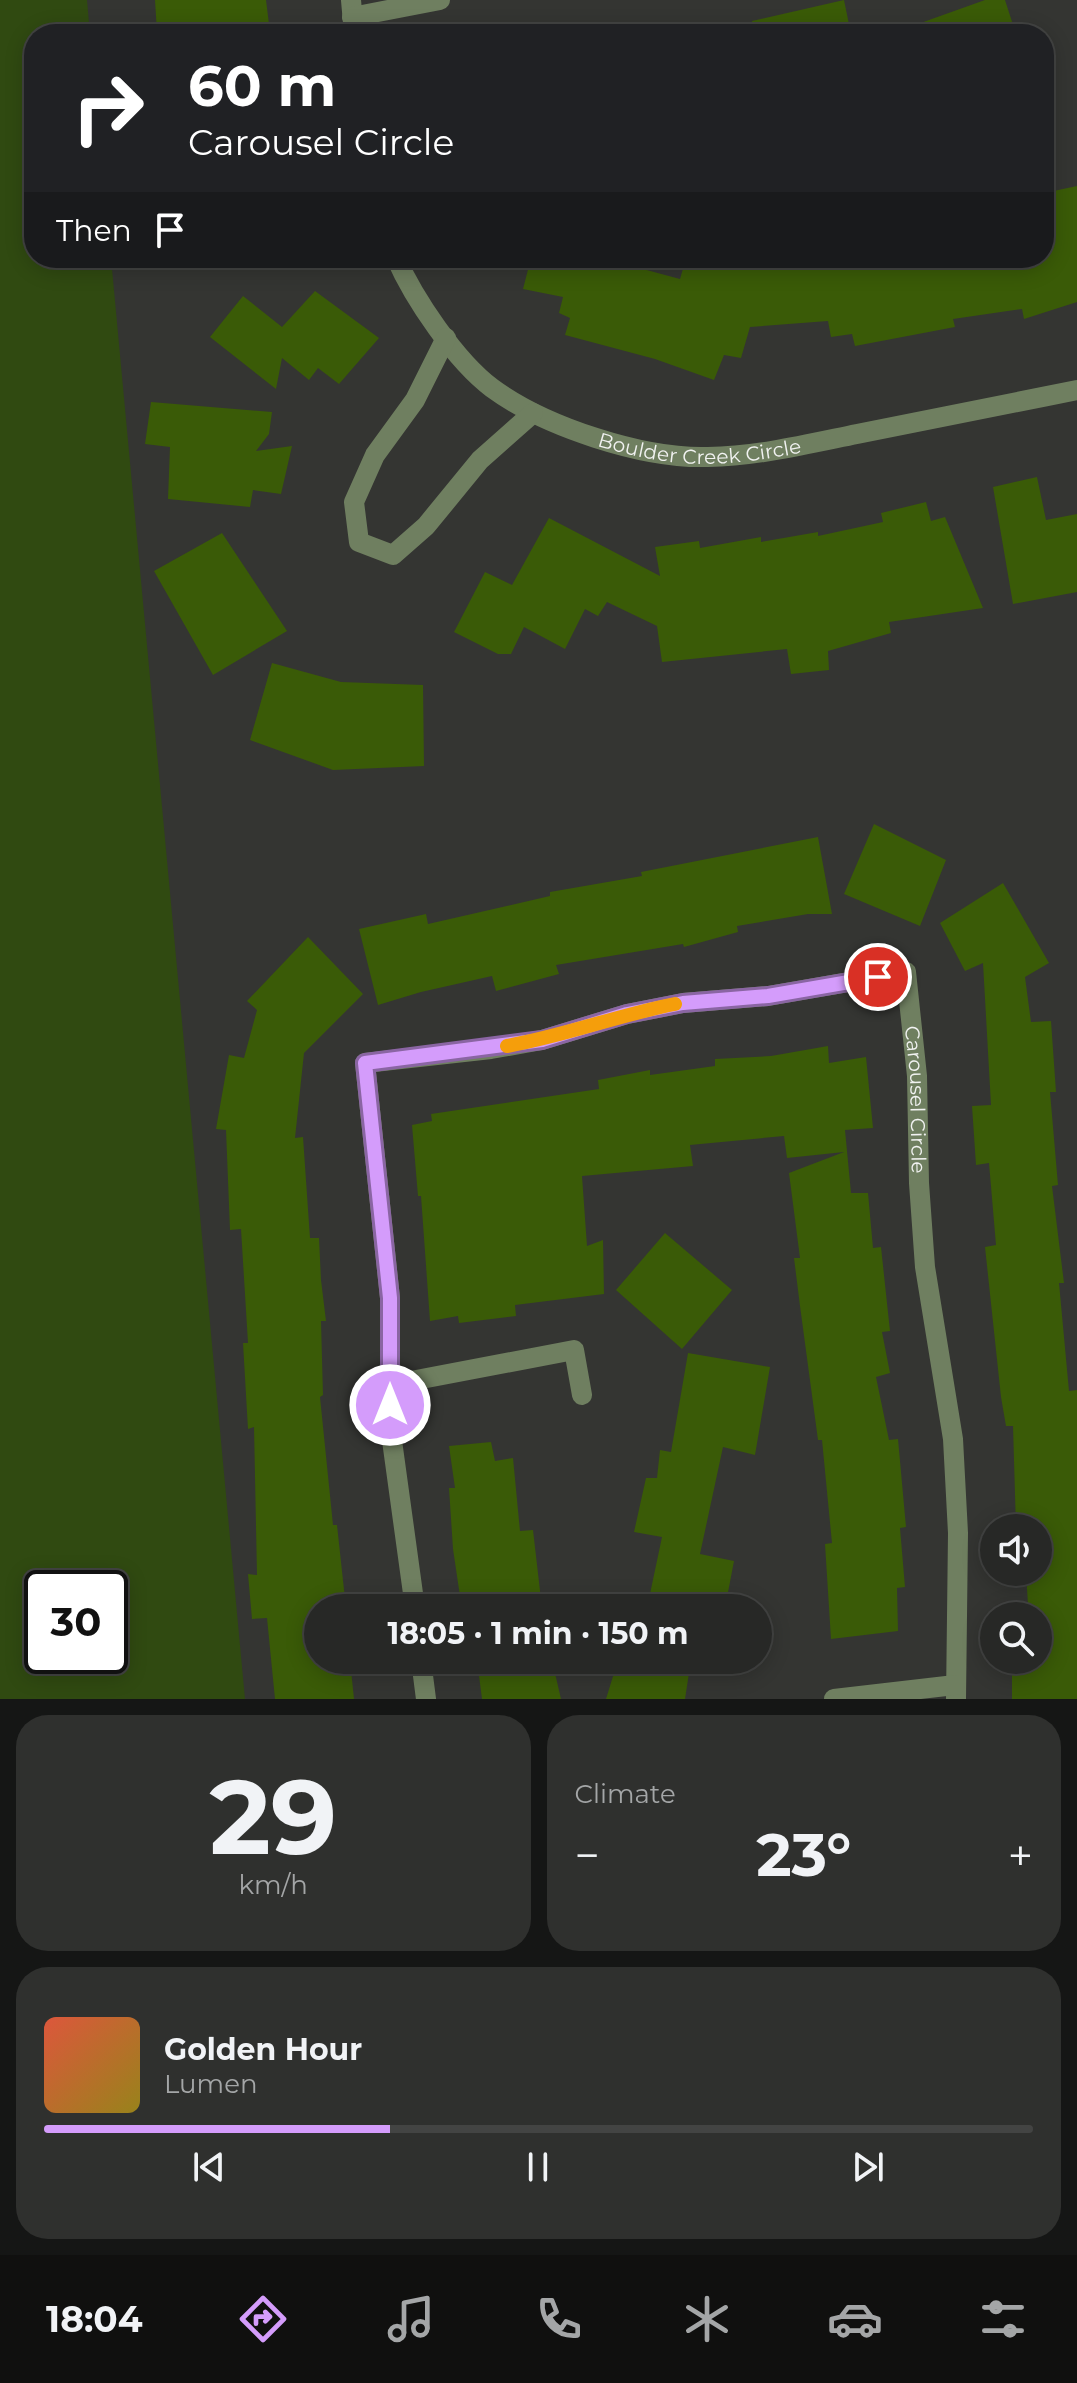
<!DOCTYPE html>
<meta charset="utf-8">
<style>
:root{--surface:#272826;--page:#2f302e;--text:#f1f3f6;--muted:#a4a6a7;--line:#434443;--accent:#d49cfb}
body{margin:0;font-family:Montserrat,sans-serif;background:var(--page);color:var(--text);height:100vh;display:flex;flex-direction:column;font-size:30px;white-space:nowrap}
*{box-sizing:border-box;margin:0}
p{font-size:26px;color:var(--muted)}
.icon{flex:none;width:44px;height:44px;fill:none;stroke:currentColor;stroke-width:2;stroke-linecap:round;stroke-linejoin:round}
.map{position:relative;height:1699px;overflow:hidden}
.side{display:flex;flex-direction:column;gap:16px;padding:16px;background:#151615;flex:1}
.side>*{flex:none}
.banner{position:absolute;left:24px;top:24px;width:1030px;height:244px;border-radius:32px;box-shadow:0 4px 20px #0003,0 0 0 2px var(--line);background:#202124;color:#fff;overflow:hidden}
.buttons{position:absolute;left:980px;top:1514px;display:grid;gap:16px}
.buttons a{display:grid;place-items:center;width:72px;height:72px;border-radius:50%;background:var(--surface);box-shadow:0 4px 20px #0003,0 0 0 2px var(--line);font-size:40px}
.speed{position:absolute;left:24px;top:1570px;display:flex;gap:16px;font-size:40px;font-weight:700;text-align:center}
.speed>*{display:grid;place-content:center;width:104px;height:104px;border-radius:50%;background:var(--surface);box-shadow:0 4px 20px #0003,0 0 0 2px var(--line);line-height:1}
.speed .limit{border:4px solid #111;border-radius:12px;background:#fff;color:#111}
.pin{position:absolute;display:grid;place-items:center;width:68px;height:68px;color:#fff;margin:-34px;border:4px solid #fff;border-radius:50%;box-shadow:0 2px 8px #0007}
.me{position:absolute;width:88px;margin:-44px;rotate:0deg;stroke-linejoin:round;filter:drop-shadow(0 0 6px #0008)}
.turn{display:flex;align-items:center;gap:28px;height:168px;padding:0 32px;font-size:36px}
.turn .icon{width:104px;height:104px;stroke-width:2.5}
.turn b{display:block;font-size:56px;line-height:68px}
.then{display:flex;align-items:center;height:76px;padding:0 32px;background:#0003;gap:16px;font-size:30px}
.big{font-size:60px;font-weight:700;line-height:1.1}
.side .card{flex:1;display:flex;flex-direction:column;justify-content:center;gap:12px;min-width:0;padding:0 28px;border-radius:32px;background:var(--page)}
.side .dial{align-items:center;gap:0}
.dial b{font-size:104px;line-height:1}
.song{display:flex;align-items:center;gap:24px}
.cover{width:96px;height:96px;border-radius:12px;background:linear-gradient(135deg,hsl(10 70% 55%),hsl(50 70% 35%))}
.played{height:8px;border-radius:4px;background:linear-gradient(90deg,var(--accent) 35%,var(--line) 35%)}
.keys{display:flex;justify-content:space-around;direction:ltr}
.heat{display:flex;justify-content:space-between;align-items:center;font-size:44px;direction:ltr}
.side .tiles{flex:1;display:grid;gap:16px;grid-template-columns:1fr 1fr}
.card:last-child{grid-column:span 2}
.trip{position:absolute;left:304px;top:1594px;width:468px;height:80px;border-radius:40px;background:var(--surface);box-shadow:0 4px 20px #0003,0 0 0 2px var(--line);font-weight:700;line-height:80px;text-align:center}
.dock{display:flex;height:128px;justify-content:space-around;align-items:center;background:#10100f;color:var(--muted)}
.dock .icon{width:56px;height:56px}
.dock .on{color:var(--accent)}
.dock b{font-size:36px;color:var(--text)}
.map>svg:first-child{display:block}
</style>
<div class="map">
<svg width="1077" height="1699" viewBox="0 0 1077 1699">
<rect width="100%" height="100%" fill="#343532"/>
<path fill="#304a11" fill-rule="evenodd" d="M0,0H87L90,34H34V258H111L245,1699H0ZM42,1588H110V1656H42Z"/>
<path fill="#3a5b07" d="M155,0H266L270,32L214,34L213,25L157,32Z
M844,0L851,34H753L752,21Z
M985,0H1005L1016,34H902L901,30Z
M1077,186V302L1024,319L1022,309L953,319L955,327L855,346L852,334L831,337L828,321L750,327L741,358L724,355L714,380L655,359L565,335L570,318L559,313L563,297L523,289L531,258H602L680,279L686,258H1044V193Z
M315,291L379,338L339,384L318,368L309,380L282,358L276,389L210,337L243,296L282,327Z
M151,402L272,412L269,434L256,451L292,446L281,494L253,490L250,507L168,499L170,447L145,444Z
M1037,477L1046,520L1077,514V592L1013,604L993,487Z
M926,502L931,521L945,517L983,608L889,622L891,633L828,651L829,670L791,674L787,649L662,662L657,626L607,602L598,616L585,609L565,649L524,627L511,654H498L454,632L485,572L512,585L549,518L660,576L655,547L699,541L700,548L761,537V542L818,532V536L883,522L881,513Z
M222,533L287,631L213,675L154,571Z
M272,663L341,682L423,685L424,766L333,770L250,740Z
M874,824L946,860L920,926L844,894Z
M818,837L832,914H808L737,926L738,932L684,947L683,944L556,965L559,974L496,991L492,976L421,992L378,1005L359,929L426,914L428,924L550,896V892L642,876L641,872Z
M1003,883L1049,963L1025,977L1031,1022L1051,1021L1056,1092H1050L1058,1185L1052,1186L1064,1283H1059L1069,1391L1077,1390V1699H1012V1660H1038V1616H1023V1606L1028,1605L1026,1572H1038V1528H1016L1013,1426H1006L1001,1397L985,1247L996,1245L989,1163L976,1165L972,1106L991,1105L983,963L965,971L940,923Z
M308,937L363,994L304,1053L295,1138L303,1137L310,1238H319L321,1280L326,1321H321L323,1395L320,1397L333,1525H337L346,1608H318V1660H350L354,1699H275L267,1618L252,1619L248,1574L257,1575L254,1427L248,1429L243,1343H248L241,1229L230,1230L226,1130L216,1129L229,1055L244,1058L257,1010L247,1001Z
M828,1046L829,1063L866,1057L873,1128L845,1130L851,1193H868L873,1248L881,1247L890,1331L882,1332L890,1373L876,1377L889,1440L898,1439L906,1527L900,1528L905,1587L897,1588L898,1631L831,1639L825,1544L832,1543L822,1440H818L800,1306L794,1258H800L789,1173L844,1152L787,1158L784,1136L690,1145L693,1166L582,1176L587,1246L603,1240L604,1294L515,1305L516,1316L459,1323L458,1316L430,1321L421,1196H418L412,1125L432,1121L431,1114L599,1089L598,1080L650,1070V1075L715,1066V1059L771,1056Z
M665,1233L732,1290L682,1349L616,1290Z
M688,1353L770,1367L755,1455L723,1447L700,1554L734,1561L725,1608H647L662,1537L634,1532L646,1478H657L660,1450L671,1452Z
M491,1442L495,1461L513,1458L520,1531L533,1530L542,1608H469L468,1601L461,1603L453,1549L449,1488H455L449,1446Z
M474,1660H552L561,1699H482L478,1668H474Z
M618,1660H691L685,1699H606Z"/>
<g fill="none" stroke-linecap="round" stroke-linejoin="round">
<g stroke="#6f7f60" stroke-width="20">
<path d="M351,0L354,34"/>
<path d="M352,17L440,0"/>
<path id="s1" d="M396,258C414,299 456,361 492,388C545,427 643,459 708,457C759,456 808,444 857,434C931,419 1004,405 1077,390"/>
<path d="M446,338L415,400L375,455L354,502L359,542L393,555L426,526L480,460L533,413"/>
<path d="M390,1385L574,1350L582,1395"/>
<path id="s2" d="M415,1608L390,1426V1298L365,1063L491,1049L542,1040L627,1014L683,1003L768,996L906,972L917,1076L919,1183L925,1267L953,1439L958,1533L956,1699"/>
<path d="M421,1660L426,1699"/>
<path d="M834,1699L955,1685"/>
</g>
</g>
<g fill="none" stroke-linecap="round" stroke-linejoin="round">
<g stroke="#8a65a3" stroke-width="20">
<path id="route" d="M390,1405V1298L365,1063L542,1040L627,1014L683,1003L768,996L878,977"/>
</g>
<use href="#route" stroke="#d49cfb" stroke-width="14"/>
<path stroke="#f59e0b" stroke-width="14" d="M507,1046C564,1036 618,1015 675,1004"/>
</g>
<g text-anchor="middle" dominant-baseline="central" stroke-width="8" stroke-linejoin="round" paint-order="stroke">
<g font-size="20" fill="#f1f2f1" stroke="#343532">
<text stroke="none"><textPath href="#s1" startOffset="384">Boulder Creek Circle</textPath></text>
<text stroke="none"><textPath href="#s2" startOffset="1226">Carousel Circle</textPath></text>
</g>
</g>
</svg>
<div class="buttons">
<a><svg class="icon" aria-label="sound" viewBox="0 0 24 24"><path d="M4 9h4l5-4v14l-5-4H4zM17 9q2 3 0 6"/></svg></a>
<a><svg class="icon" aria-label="search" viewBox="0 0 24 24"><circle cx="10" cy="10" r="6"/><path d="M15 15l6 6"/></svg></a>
</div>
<div class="speed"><div class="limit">30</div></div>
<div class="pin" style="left:878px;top:977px;background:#d93025"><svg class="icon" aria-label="arrive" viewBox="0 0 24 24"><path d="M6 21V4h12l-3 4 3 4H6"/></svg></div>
<svg class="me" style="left:390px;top:1405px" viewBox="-20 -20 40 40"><circle r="17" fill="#d49cfb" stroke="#fff" stroke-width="3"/><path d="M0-11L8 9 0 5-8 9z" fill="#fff"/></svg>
<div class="trip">18:05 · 1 min · 150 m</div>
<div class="banner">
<div class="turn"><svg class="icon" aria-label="right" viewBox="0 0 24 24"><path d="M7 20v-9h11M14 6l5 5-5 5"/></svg><div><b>60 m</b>Carousel Circle</div></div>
<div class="then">Then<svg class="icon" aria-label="arrive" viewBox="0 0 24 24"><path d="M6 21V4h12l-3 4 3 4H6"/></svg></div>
</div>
</div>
<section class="side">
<div class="tiles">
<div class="card dial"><b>29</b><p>km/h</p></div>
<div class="card"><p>Climate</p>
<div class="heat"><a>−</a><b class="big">23°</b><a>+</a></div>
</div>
<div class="card">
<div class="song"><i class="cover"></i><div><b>Golden Hour</b><p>Lumen</p></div></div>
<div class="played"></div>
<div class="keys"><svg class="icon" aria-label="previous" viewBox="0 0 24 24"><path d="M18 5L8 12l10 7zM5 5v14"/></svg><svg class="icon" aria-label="pause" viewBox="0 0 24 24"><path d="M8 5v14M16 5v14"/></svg><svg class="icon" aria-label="next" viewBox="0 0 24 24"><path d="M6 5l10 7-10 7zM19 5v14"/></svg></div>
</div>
</div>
</section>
<nav class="dock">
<b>18:04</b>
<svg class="icon on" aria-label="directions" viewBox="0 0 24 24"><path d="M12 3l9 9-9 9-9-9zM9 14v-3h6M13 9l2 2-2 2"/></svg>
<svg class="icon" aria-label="music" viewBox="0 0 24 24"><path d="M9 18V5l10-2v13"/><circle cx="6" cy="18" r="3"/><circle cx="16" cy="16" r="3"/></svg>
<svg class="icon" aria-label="phone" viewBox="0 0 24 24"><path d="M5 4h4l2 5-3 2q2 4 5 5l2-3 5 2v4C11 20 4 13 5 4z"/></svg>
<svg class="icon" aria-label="climate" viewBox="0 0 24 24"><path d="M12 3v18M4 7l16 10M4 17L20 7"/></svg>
<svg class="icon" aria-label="car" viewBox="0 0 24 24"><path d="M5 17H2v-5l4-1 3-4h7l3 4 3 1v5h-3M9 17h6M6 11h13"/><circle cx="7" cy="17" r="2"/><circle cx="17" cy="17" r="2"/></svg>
<svg class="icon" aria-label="filters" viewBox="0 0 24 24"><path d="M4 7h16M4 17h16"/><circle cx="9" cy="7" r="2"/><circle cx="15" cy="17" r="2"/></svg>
</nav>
